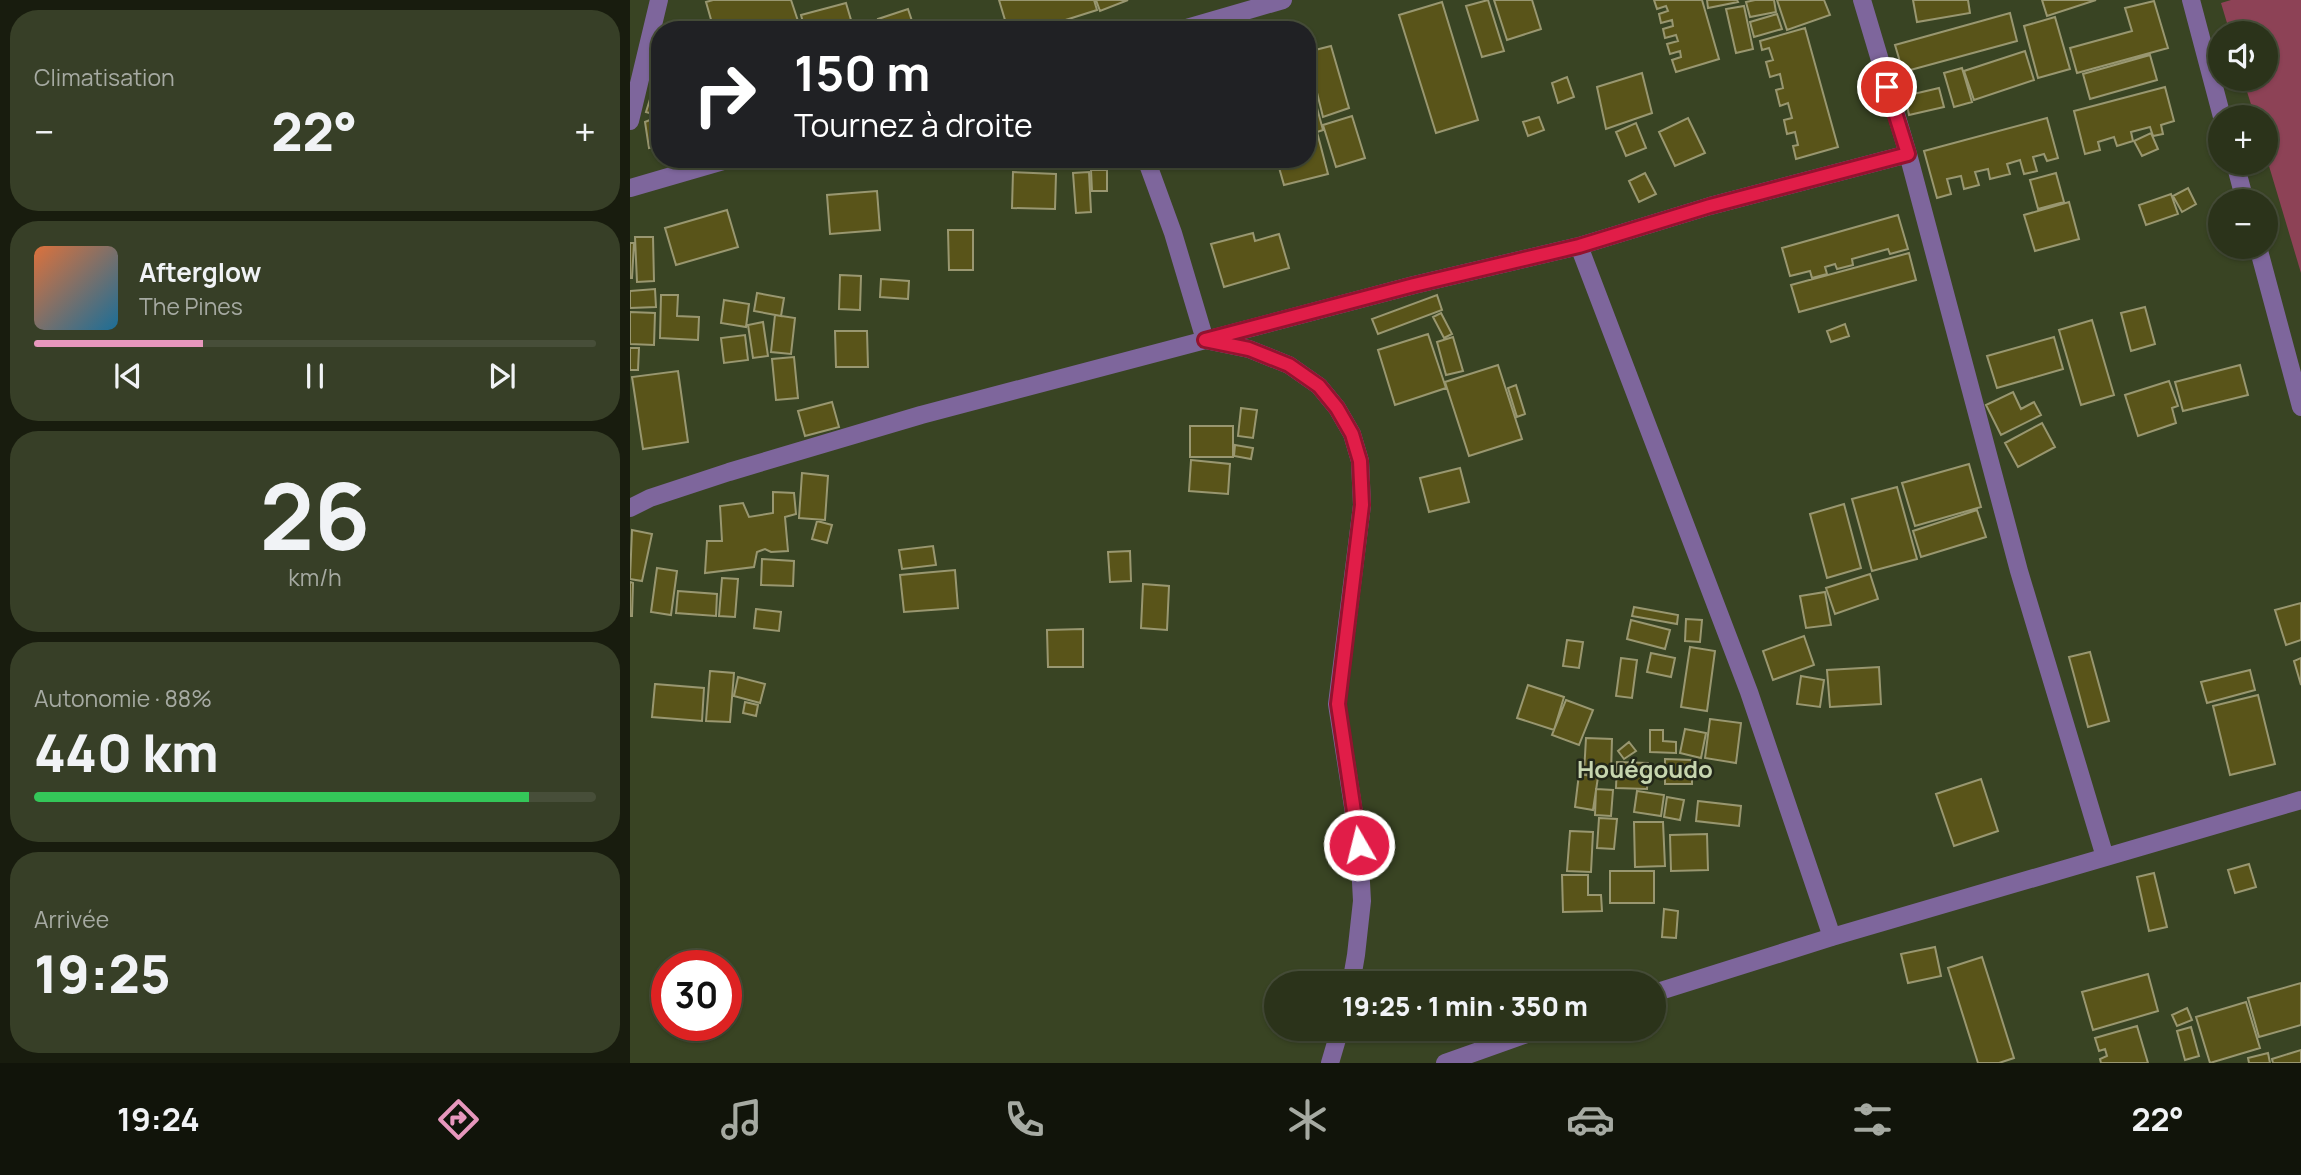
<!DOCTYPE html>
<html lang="fr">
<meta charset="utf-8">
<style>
:root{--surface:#2b331a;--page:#373f27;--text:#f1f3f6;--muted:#a6aaa2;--line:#474e39;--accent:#e797bd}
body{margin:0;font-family:Manrope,sans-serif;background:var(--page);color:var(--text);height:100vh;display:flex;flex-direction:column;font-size:26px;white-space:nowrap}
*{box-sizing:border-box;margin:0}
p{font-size:23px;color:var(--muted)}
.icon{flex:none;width:38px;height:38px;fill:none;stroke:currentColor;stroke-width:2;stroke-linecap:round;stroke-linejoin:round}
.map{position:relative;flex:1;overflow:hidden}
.panel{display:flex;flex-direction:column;gap:10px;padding:10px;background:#181c0e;width:630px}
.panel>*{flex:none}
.hud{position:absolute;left:21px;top:21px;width:665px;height:147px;border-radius:28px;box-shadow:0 2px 5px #0004,0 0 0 2px var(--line);background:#202124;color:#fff;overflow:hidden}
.fabs{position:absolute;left:1578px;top:21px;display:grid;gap:14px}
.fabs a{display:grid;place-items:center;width:70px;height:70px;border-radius:50%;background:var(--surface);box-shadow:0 2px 5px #0004,0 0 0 2px var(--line);font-size:35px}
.speed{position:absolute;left:21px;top:950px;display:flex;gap:14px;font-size:35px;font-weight:700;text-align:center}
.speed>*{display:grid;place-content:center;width:91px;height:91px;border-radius:50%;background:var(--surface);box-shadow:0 2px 5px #0004,0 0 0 2px var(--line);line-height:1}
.speed .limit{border:10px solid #d22;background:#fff;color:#111}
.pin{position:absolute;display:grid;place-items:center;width:60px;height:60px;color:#fff;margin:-30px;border:4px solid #fff;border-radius:50%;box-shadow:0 2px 7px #0007}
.me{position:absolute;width:77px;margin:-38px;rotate:352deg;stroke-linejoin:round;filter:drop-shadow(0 0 5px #0008)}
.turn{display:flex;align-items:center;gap:24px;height:147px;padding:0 28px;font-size:32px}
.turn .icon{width:91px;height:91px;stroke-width:2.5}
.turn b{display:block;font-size:49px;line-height:60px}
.big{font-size:52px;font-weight:800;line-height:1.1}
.panel .widget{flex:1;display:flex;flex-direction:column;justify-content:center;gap:10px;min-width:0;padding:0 24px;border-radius:28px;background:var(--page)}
.panel .dial{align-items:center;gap:0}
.dial b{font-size:91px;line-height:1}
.song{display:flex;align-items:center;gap:21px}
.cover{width:84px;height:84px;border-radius:10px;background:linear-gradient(135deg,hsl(20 70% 55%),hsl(200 70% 35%))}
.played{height:7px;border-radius:4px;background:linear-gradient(90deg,var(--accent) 30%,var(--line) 30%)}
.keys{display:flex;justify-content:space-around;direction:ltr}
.heat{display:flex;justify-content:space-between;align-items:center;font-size:38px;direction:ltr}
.charge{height:10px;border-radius:5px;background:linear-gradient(90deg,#34c759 88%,var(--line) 0)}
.trip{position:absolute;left:634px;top:971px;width:402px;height:70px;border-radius:35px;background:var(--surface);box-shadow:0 2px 5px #0004,0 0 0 2px var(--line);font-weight:800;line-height:70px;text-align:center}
.dock{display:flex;height:112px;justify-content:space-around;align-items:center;background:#11140a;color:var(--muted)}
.dock .icon{width:49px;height:49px}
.dock .selected{color:var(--accent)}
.dock b{font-size:32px;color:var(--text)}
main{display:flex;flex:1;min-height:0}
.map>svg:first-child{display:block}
</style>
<main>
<section class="panel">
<div class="widget"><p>Climatisation</p>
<div class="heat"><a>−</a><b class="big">22°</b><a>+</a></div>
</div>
<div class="widget">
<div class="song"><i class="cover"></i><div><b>Afterglow</b><p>The Pines</p></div></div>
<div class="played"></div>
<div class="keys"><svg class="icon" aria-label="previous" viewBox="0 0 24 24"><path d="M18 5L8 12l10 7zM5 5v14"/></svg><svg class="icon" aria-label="pause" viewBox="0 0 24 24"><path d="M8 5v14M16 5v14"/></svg><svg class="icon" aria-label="next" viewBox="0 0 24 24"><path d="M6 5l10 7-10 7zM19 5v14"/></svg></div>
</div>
<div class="widget dial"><b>26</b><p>km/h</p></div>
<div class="widget"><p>Autonomie · 88%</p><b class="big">440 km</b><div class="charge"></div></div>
<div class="widget"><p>Arrivée</p><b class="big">19:25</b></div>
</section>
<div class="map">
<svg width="1671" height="1063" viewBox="0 0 1671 1063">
<rect width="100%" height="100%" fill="#394423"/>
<path fill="#8d4256" d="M1601,0H1671V273L1636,156V117H1625L1613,79H1636V33H1600L1591,3Z"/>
<path fill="#595419" stroke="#999770" stroke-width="2" d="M83,0H161L171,30H84L76,2Z
M369,0H464L467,10L404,30H378Z
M466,0H498L470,11Z
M858,0L874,51L852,57L836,6Z
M864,0H902L911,29L877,40Z
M1024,0H1072L1089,59L1046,72L1042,60L1051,57L1050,51L1040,54L1037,44L1048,41L1046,35L1035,38L1033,29L1043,26L1042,20L1031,23L1029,14L1038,11L1036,6L1027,9Z
M1077,0H1107L1108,2L1078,8Z
M1125,0H1144L1146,12L1120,17L1116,2Z
M1147,0H1194L1200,15L1157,30Z
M1283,0H1338L1340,13L1287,22Z
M1412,0H1466L1417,16Z
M1524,1L1538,48L1447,73L1440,48L1502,31L1495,8Z
M812,2L848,120L806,133L769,15Z
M216,3L224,30H175L171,15Z
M1114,6L1123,49L1106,53L1096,9Z
M278,9L285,30H251L248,19Z
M1380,13L1387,41L1273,72L1265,45Z
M1147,14L1152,29L1124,37L1120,22Z
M1425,17L1440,69L1408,78L1394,26Z
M1175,28L1208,147L1166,159L1163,146L1168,145L1165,132L1157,134L1154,120L1162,118L1158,103L1150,106L1146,90L1153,88L1150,74L1140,77L1136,62L1143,60L1139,48L1132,50L1130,41Z
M701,46L719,108L693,117L677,52Z
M1395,51L1404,80L1344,100L1334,71Z
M1520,55L1527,80L1460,99L1453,74Z
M30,67V116L16,112Z
M1332,68L1342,102L1324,107L1314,73Z
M677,71L693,130L687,132L698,174L654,185L648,164L659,161V159H677Z
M1012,73L1022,113L976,129L967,87Z
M937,77L944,97L928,103L922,83Z
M1535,87L1544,121L1531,125L1533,134L1523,136L1520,127L1501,132L1503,141L1487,146L1484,137L1468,142L1470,150L1455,154L1444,111Z
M1309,88L1314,107L1279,115L1275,96Z
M30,116V146L19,148L15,122Z
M722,116L735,158L706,167L693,125Z
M909,117L914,130L898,136L893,122Z
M1058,118L1075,153L1045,166L1029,132Z
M1417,118L1428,158L1417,161L1414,154L1403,157L1407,171L1394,174L1390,160L1377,164L1380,174L1360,179L1358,169L1345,172L1349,185L1334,189L1331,176L1317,179L1321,194L1307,198L1294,151Z
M1006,123L1016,148L996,156L986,132Z
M1521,133L1528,149L1512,156L1504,141Z
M461,170H477V191H462Z
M383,172L426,174L425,209L382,208Z
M459,172L461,212L446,213L443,173Z
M1015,173L1026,194L1009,202L999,181Z
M1426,173L1434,202L1408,209L1400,180Z
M1558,188L1566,204L1552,212L1543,196Z
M247,191L250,230L200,234L197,195Z
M1541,194L1548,214L1516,225L1509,205Z
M1439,202L1449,239L1405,251L1394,215Z
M97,210L108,247L46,265L35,228Z
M1268,215L1278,249L1260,254L1258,249L1222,259L1223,265L1207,269L1205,264L1195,267L1197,274L1182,278L1180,271L1160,276L1152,248Z
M318,230H343V270H319Z
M623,233L625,241L649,234L659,268L594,287L581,244Z
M5,237H23L24,281L7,282Z
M0,243H4L2,278H0Z
M1279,253L1286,280L1169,312L1161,285Z
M210,275L231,276L230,310L209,309Z
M251,279L279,281L278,299L250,297Z
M25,289L26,307L0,308V291Z
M127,293L154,298L151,316L124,311Z
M31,295H48L47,316L69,317L68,340L30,338Z
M807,295L812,310L748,334L742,319Z
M94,300L119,304L116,327L91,323Z
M1515,307L1525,344L1501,351L1491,313Z
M0,312L25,313L24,345L0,344Z
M811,313L822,334L814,338L803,317Z
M145,315L165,318L161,354L141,352Z
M1462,320L1484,395L1451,405L1429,330Z
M133,322L138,356L123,358L118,325Z
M1215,324L1219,336L1201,342L1197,331Z
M205,331H237L238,367H206Z
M798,334L816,388L765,405L748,350Z
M115,335L118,360L94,363L91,338Z
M823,337L833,371L816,375L807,342Z
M1424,337L1433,369L1367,388L1357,356Z
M0,348H9L8,370H0Z
M164,357L168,398L146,400L142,359Z
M868,365L892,439L839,456L815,382Z
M1610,365L1618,395L1553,411L1545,382Z
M48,371L58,442L13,449L2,377Z
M1539,381L1548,406L1542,408L1546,423L1508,436L1495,395Z
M886,385L895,414L887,417L878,388Z
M1383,392L1391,409L1404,402L1411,415L1371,435L1356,405Z
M202,402L209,427L175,436L168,411Z
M611,408L627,410L623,438L608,436Z
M1412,423L1425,447L1388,467L1375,443Z
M560,426H603V457H560Z
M605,445L623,448L621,459L604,456Z
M561,460L600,464L598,494L559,491Z
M1339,464L1351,507L1285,526L1272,483Z
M830,468L839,502L799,512L790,478Z
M172,473L198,476L195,520L169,518Z
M1267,487L1287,559L1242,571L1222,499Z
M143,492L164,493L166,514L155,517L158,551L141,552L135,549L127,552L124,567L75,573L77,541H92L90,506L113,503L119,517L143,513Z
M1214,504L1231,568L1197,578L1180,514Z
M1347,510L1356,537L1291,557L1283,531Z
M187,521L202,525L197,543L182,539Z
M2,530L22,534L12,581L0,579Z
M303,546L306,565L272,569L269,550Z
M500,551L501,581L480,582L478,552Z
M132,559L164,561L163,586L131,585Z
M27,568L47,571L41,615L21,612Z
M325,570L328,608L274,612L270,575Z
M1240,574L1248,599L1205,614L1196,588Z
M92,578L108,579L105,617L89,616Z
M0,582L3,583L2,616H0Z
M513,584L539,586L537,630L511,628Z
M48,591L87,594L86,616L46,613Z
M1195,592L1201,625L1176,628L1170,596Z
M1671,603V640L1656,645L1645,610Z
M1004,607L1048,615L1047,624L1002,616Z
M126,609L151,612L149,631L124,628Z
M1056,619L1072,620L1070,642L1055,641Z
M1001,620L1040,630L1035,649L997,639Z
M453,629V667H418L417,630Z
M1174,636L1184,665L1143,680L1133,651Z
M937,640L953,642L949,668L933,666Z
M1060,647L1085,651L1077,711L1051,707Z
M1460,652L1479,721L1458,727L1439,657Z
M1021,653L1045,658L1041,677L1017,672Z
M991,658L1007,660L1002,698L986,696Z
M1671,658V685L1664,661Z
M1249,667L1251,704L1200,707L1197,670Z
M1620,670L1625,690L1577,703L1571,682Z
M80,671L104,673L100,722L76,721Z
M1171,676L1194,680L1190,707L1167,704Z
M108,677L135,684L130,703L104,696Z
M25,684L74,688L72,721L22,717Z
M898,685L934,697L924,730L887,718Z
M1628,695L1645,764L1600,775L1583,706Z
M936,700L963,710L949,745L922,735Z
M115,702L128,705L126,716L113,713Z
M1080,719L1111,723L1106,763L1075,758Z
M1055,729L1076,733L1071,758L1050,753Z
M1020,730H1033V741L1046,742V753L1020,752Z
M956,738L982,739L981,774L954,773Z
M999,742L1006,751L994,759L988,751Z
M1035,759L1062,760V784H1035Z
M987,762L1018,763L1017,789L986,788Z
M949,774L968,777L963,810L945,807Z
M1351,779L1368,831L1324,846L1306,794Z
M966,789L983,790L981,816L965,815Z
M1007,791L1034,795L1031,816L1004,812Z
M1037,797L1054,800L1050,820L1034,817Z
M1068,801L1111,806L1109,826L1066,821Z
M969,818L987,819L984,849L967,848Z
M1004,822H1033L1035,866L1005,867Z
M940,831L963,832L961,872L937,871Z
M1077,834L1078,870L1041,871L1040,835Z
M1619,864L1626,887L1605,893L1598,870Z
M980,871H1024V903H980Z
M1524,873L1537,927L1519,931L1507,877Z
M932,875H958V895H971L972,911L933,912Z
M1034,909L1048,911L1046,938L1032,937Z
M1305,947L1311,976L1278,983L1271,954Z
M1352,957L1384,1058L1369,1063H1348L1318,968Z
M1518,974L1528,1011L1463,1030L1452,992Z
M1671,983V1025L1629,1037L1618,998Z
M1616,1002L1630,1048L1580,1063L1566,1017Z
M1557,1008L1562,1020L1547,1026L1542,1015Z
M1507,1026L1518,1063H1471L1470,1059L1477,1056L1475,1049L1469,1051L1465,1038Z
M1561,1027L1569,1056L1555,1060L1547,1031Z
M1671,1050V1063H1643L1642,1059Z
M1638,1053L1640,1063H1619L1618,1058Z"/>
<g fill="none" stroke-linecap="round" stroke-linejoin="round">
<path stroke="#7e669c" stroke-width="18" d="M1232,0L1278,154L1389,571L1475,857
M1561,0L1592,117
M550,30L653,0
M0,121L29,0
M516,159L543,233L575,340L619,349L659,365L689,386L707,408L722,434L730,461L732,505L707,704L729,845L732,901L726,955L721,984
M1605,163L1615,201
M0,188L100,159
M949,246L1119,692L1202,937
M1628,247L1671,407
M0,508L20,498L99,472L291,415L784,285L949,246L1080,206L1278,154
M1024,993L1202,937L1671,800
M700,1063L710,1029
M815,1063L911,1029"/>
</g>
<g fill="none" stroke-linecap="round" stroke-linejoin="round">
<g stroke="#92132f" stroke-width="18">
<path id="route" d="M729,845L708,704L732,505L730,461L722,434L707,408L689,386L659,365L619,349L575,340L784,285L949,246L1080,206L1278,154L1257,87"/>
</g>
<use href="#route" stroke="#e11d48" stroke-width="12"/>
</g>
<g text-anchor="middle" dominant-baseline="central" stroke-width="5" stroke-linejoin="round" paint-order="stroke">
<g font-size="24" font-weight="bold" fill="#c6d5af" stroke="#232819">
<text x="1015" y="768">Houégoudo</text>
</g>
</g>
</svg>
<div class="fabs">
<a><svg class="icon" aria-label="sound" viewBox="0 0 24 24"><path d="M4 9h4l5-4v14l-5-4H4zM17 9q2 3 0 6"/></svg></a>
<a>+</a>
<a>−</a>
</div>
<div class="speed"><div class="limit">30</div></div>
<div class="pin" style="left:1257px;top:87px;background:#d93025"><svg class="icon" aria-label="arrive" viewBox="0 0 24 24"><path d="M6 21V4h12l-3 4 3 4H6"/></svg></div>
<svg class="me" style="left:729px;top:845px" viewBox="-20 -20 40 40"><circle r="17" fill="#e11d48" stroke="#fff" stroke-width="3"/><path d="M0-11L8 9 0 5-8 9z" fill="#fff"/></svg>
<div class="trip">19:25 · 1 min · 350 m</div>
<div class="hud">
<div class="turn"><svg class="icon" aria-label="right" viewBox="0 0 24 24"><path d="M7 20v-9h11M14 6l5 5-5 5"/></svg><div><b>150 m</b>Tournez à droite</div></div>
</div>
</div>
</main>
<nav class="dock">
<b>19:24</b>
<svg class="icon selected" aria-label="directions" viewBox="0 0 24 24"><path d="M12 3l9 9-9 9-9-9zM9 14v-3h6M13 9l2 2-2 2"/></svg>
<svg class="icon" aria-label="music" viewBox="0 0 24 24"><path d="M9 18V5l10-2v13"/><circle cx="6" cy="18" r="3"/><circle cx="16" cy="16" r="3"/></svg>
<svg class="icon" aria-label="phone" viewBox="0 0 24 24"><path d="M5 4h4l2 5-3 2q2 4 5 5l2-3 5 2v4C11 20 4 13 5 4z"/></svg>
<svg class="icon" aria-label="climate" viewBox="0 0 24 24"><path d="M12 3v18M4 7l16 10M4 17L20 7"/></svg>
<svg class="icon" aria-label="car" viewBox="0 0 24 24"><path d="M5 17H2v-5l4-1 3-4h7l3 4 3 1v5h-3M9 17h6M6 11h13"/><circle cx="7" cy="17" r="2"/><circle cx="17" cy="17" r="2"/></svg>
<svg class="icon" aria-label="filters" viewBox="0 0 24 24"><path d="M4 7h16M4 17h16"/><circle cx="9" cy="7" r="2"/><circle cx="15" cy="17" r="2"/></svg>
<b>22°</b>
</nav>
